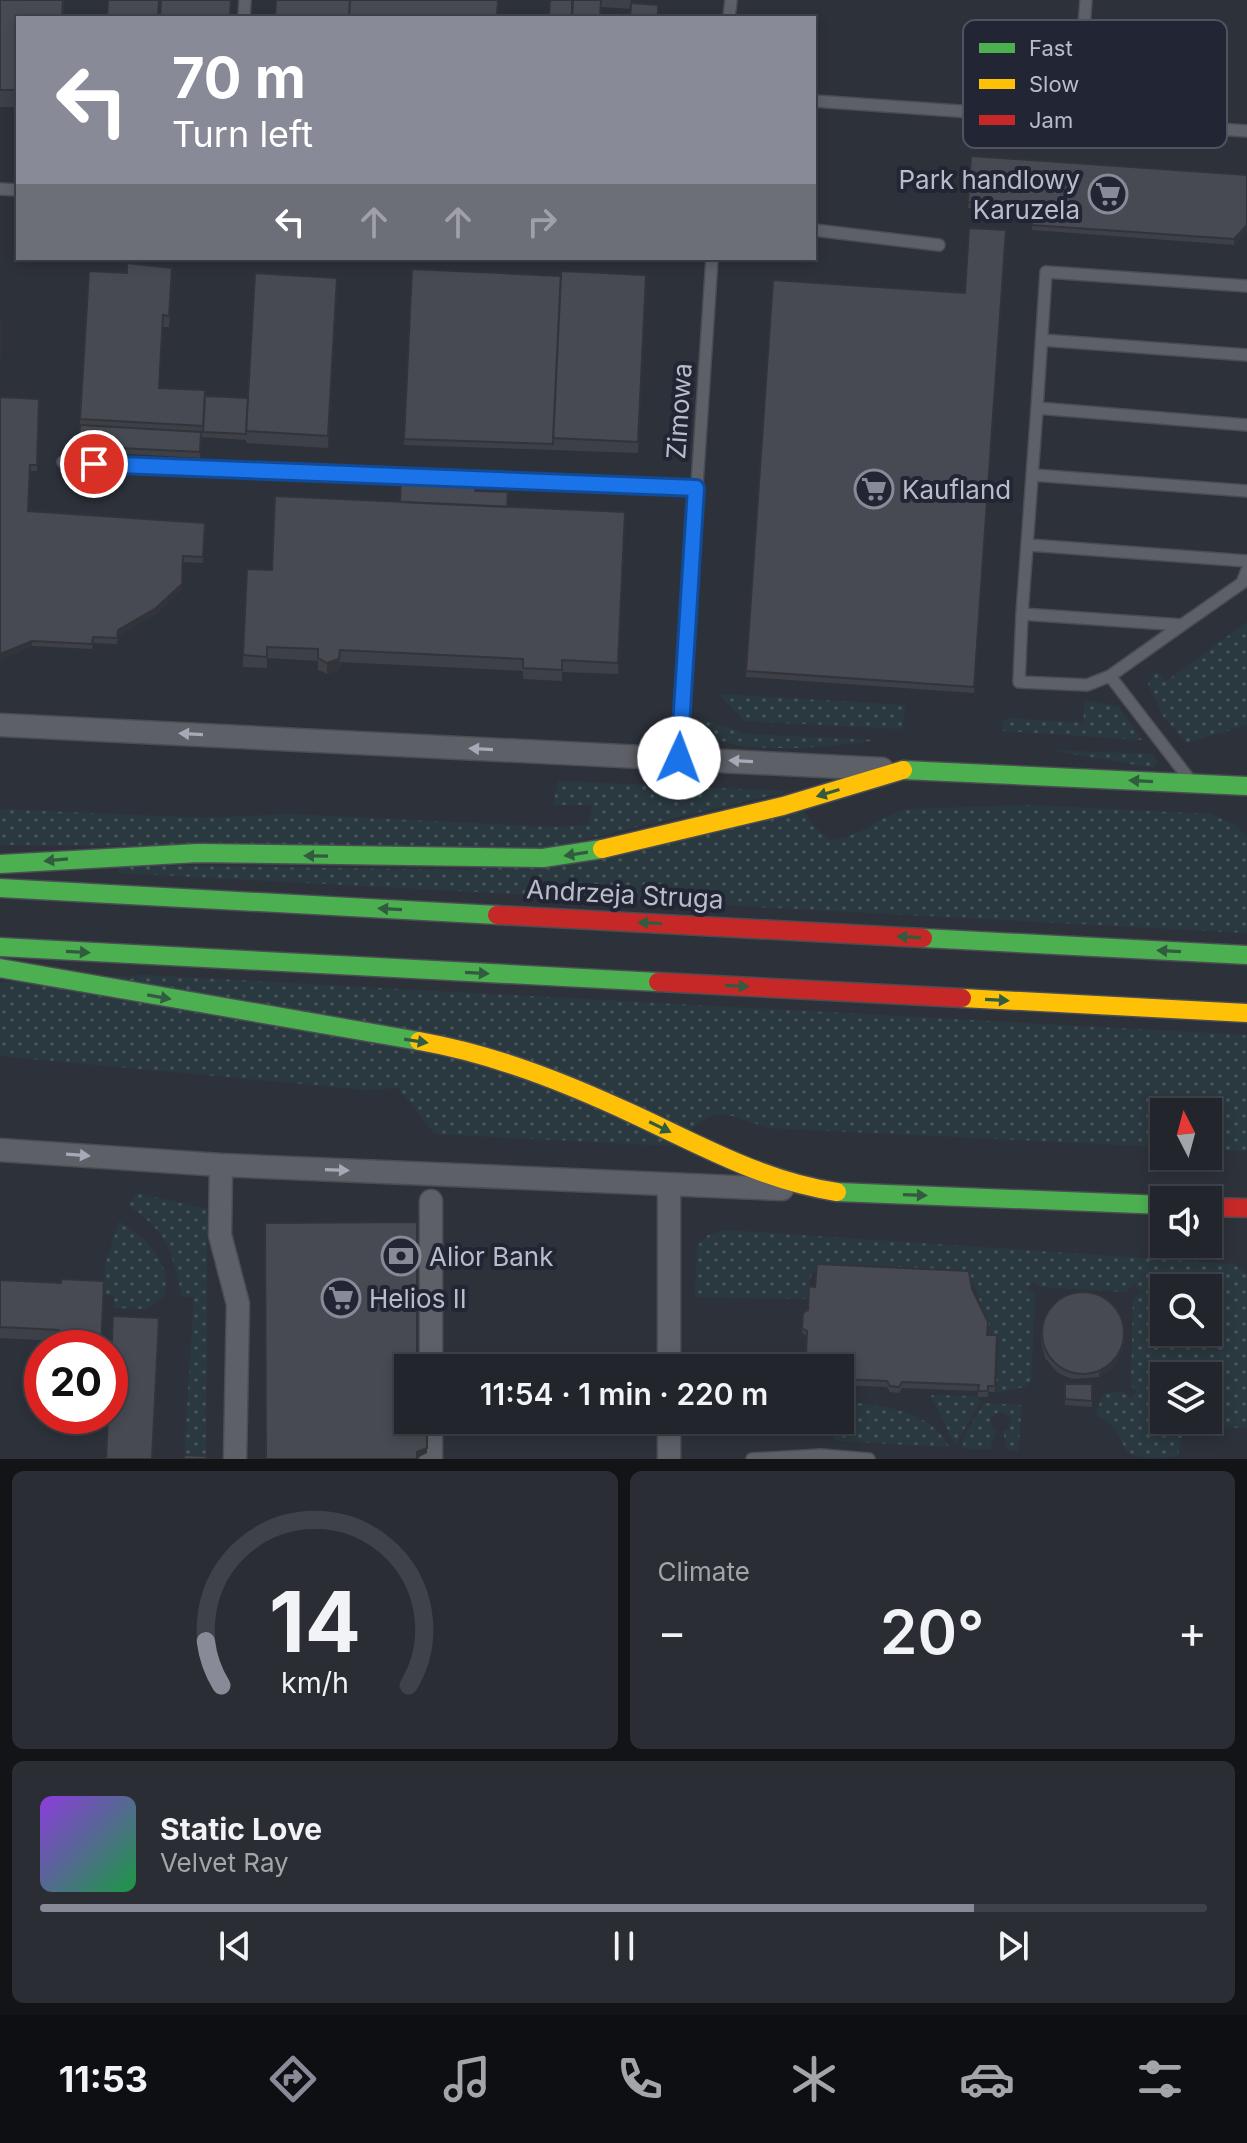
<!DOCTYPE html>
<meta charset="utf-8">
<style>
:root{--surface:#22252c;--page:#2a2d34;--text:#f1f3f6;--muted:#a2a5a9;--line:#3f4248;--accent:#888b97}
body{margin:0;font-family:Inter,sans-serif;background:var(--page);color:var(--text);height:100vh;display:flex;flex-direction:column;font-size:30px;white-space:nowrap}
*{box-sizing:border-box;margin:0}
p{font-size:26px;color:var(--muted)}
.icon{flex:none;width:44px;height:44px;fill:none;stroke:currentColor;stroke-width:2;stroke-linecap:round;stroke-linejoin:round}
.map{position:relative;height:1459px;overflow:hidden}
.sheet{display:flex;flex-direction:column;gap:12px;padding:12px;background:#131418;flex:1}
.sheet>*{flex:none}
.top-card{position:absolute;left:16px;top:16px;width:800px;height:244px;border-radius:0px;box-shadow:0 4px 12px #0003,0 0 0 2px var(--line);background:#888b97;color:#fff;overflow:hidden}
.needle{width:52px;rotate:354deg}
.tools{position:absolute;left:1150px;top:1098px;display:grid;gap:16px}
.tools a{display:grid;place-items:center;width:72px;height:72px;border-radius:0px;background:var(--surface);box-shadow:0 4px 12px #0003,0 0 0 2px var(--line);font-size:40px}
.speed{position:absolute;left:24px;top:1330px;display:flex;gap:16px;font-size:40px;font-weight:700;text-align:center}
.speed>*{display:grid;place-content:center;width:104px;height:104px;border-radius:50%;background:var(--surface);box-shadow:0 4px 12px #0003,0 0 0 2px var(--line);line-height:1}
.speed .limit{border:12px solid #d22;background:#fff;color:#111}
.pin{position:absolute;display:grid;place-items:center;width:68px;height:68px;color:#fff;margin:-34px;border:4px solid #fff;border-radius:50%;box-shadow:0 2px 8px #0007}
.me{position:absolute;width:88px;margin:-44px;rotate:2deg;stroke-linejoin:round;filter:drop-shadow(0 0 6px #0008)}
.turn{display:flex;align-items:center;gap:28px;height:168px;padding:0 24px;font-size:36px}
.turn .icon{width:104px;height:104px;stroke-width:2.5}
.turn b{display:block;font-size:56px;line-height:68px}
.lanes{display:flex;align-items:center;height:76px;padding:0 24px;background:#0003;justify-content:center;gap:40px;direction:ltr}
.lanes .off{opacity:.35}
.big{font-size:60px;font-weight:600;line-height:1.1}
.sheet .tile{flex:1;display:flex;flex-direction:column;justify-content:center;gap:12px;min-width:0;padding:0 28px;border-radius:12px;background:var(--page)}
.sheet .dial{align-items:center;gap:0}
.dial svg{height:208px;overflow:visible;fill:none;stroke:var(--line);stroke-width:7;stroke-linecap:round;text-anchor:middle}
.dial text{fill:var(--text);stroke:none}
.song{display:flex;align-items:center;gap:24px}
.cover{width:96px;height:96px;border-radius:12px;background:linear-gradient(135deg,hsl(270 70% 55%),hsl(140 70% 35%))}
.played{height:8px;border-radius:4px;background:linear-gradient(90deg,var(--accent) 80%,var(--line) 80%)}
.keys{display:flex;justify-content:space-around;direction:ltr}
.heat{display:flex;justify-content:space-between;align-items:center;font-size:44px;direction:ltr}
.sheet .tiles{flex:1;display:grid;gap:12px;grid-template-columns:1fr 1fr}
.tile:last-child{grid-column:span 2}
.trip{position:absolute;left:394px;top:1354px;width:460px;height:80px;border-radius:0px;background:var(--surface);box-shadow:0 4px 12px #0003,0 0 0 2px var(--line);font-weight:600;line-height:80px;text-align:center}
.menu{display:flex;height:128px;justify-content:space-around;align-items:center;background:#0e0f12;color:var(--muted)}
.menu .icon{width:56px;height:56px}
.menu .selected{color:var(--accent)}
.menu b{font-size:36px;color:var(--text)}
.map>svg:first-child{display:block}
</style>
<div class="map">
<svg width="1247" height="1459" viewBox="0 0 1247 1459">
<defs>
<pattern id="grass-dots" width="8" height="8" patternUnits="userSpaceOnUse" patternTransform="scale(2)"><rect width="8" height="8" fill="#2a393f"/><path d="M2 2h.1M6 6h.1" fill="none" stroke="#475459" stroke-width="1.8" stroke-linecap="round"/></pattern>
</defs>
<rect width="100%" height="100%" fill="#2d313a"/>
<path fill="url(#grass-dots)" fill-rule="evenodd" d="M1247,622V725L1187,743L1163,716L1148,684L1157,671L1165,682Z
M719,694L905,705L902,729L744,721Z
M1085,701L1118,706L1142,740L1003,731L1002,723L1008,718L1083,723Z
M700,718L746,734L878,740C838,746 744,757 709,735Z
M1049,750L1153,754L1158,763L1154,768Z
M558,781L790,791L552,847L0,845V809L205,818L290,814L552,827L588,825L593,805H553Z
M1031,805L1211,814L1236,825L1247,837V933L118,873V865L472,870L804,812L815,828L830,840C860,838 879,816 907,809Z
M144,975L1247,1035V1151L1208,1149V1112H1164V1147L769,1128C712,1110 720,1103 673,1146L435,1134L398,1088L367,1090L0,1056V983Z
M137,1193L207,1209L206,1459L184,1458L194,1297H182C171,1249 170,1234 128,1205Z
M119,1221C145,1238 173,1261 164,1296L146,1309L114,1308V1295H104L105,1265Z
M726,1230L1233,1264L1247,1274V1428L1184,1426L1178,1456C1168,1459 1136,1459 1128,1452C1114,1432 1121,1428 1095,1414L1104,1394L1124,1391L1130,1398L1137,1392L1131,1385L1133,1299L1141,1292L1134,1284L1126,1292L1041,1287L1034,1281L1028,1288L1035,1293L1031,1381L1024,1387L996,1393L999,1339H990L988,1321L970,1276L812,1272L807,1299L695,1297L697,1246L708,1235ZM1164,1288H1208V1332H1164ZM1164,1376H1208V1420H1164Z
M931,1395L976,1396L981,1401L955,1445Z
M840,1401C880,1406 929,1408 949,1447L835,1441L824,1420H840Z
M984,1403L1022,1405L1018,1451L1007,1449L1003,1431L1008,1430L1011,1417L999,1411L990,1419L992,1428L996,1431L990,1449H964L962,1439Z"/>
<g fill="none" stroke-linecap="round" stroke-linejoin="round">
<g stroke="#4b4d54" stroke-width="14">
<path id="lane" d="M244,18L245,0
M729,18L731,0
M814,101L1247,131
M1077,119L1086,0
M0,189L18,190
M814,230L939,245
M1042,340L1247,355
M1037,408L1046,272L1247,286
M63,462L696,488
M1033,475L1247,491
M1029,545L1247,561
M1022,614L1037,408L1247,425
M1182,625L1110,676L1087,685L1019,682L1022,614L1182,625L1242,583L1247,570
M1110,676L1190,780
M679,758L712,258
M752,1459L821,1455L869,1459"/>
</g>
<g stroke="#4b4d54" stroke-width="25">
<path id="street" d="M0,725L882,769
M0,1150L221,1165L782,1189
M221,1165L220,1235L238,1304L235,1459
M431,1368V1201
M669,1368V1185
M431,1459V1420
M669,1459V1420"/>
</g>
<g stroke="#4b4d54" stroke-width="21">
<path id="fast" d="M903,770L1247,786
M0,864L198,853L543,858L602,849
M0,888L497,915
M923,938L1247,955
M0,947L658,982
M0,968L419,1041
M837,1192L1164,1205"/>
</g>
<g stroke="#4b4d54" stroke-width="21">
<path id="slow" d="M602,849L783,806L903,770
M962,998L1247,1013
M419,1041C493,1054 564,1082 633,1114C700,1145 763,1181 837,1192"/>
</g>
<g stroke="#4b4d54" stroke-width="21">
<path id="jam" d="M497,915L923,938
M658,982L962,998
M1208,1207L1247,1208"/>
</g>
<use href="#lane" stroke="#5e6068" stroke-width="11"/>
<use href="#street" stroke="#5e6068" stroke-width="22"/>
<use href="#fast" stroke="#4caf50" stroke-width="18"/>
<use href="#slow" stroke="#ffc107" stroke-width="18"/>
<use href="#jam" stroke="#c62828" stroke-width="18"/>
</g>
<path fill="#3d4047" d="M0,0H64L63,18H18V107H0Z
M550,0H631V9L602,7Z
M971,156L1247,231L1234,245L1032,230V212L968,208Z
M1006,230L974,693L746,677L773,280L965,293Z
M412,269L646,286L638,453L404,445Z
M172,279L169,327H163L159,388L205,396L248,398L337,289L328,448L246,443V440L201,437L200,458L79,451L80,419Z
M0,397L39,399L37,471H30L28,511L205,523L203,563L183,562L182,589L156,614L118,636L117,644L93,643L92,649L32,646L0,660Z
M475,491L508,507L625,524L618,674L562,672V681L523,679V671L340,662L339,670L327,674L318,670V661L267,658V668L243,667V655L272,570L400,502Z
M0,1280L61,1283L59,1341L0,1338Z
M972,1289L987,1335H997L995,1392H988V1397H978V1391L902,1388L899,1393L890,1392L887,1387L840,1385V1368L812,1360H806L807,1337L802,1333L803,1313Z
M1041,1334L1124,1336L1122,1351L1112,1369L1099,1377L1072,1379L1058,1373L1045,1358L1041,1340Z
M1065,1384H1092V1407L1065,1405Z"/>
<path fill="#323439" d="M1247,218V231L1234,245V239Z
M183,556L182,589L156,614L118,636V630Z
M32,641V646L0,660V654Z
M340,650L339,670L327,674V663Z
M1124,1330L1122,1351L1112,1369L1099,1377V1371Z
M427,1448V1453L417,1458V1452Z"/>
<path fill="#474a52" stroke="#323439" stroke-width="2" d="M0,0H63L62,18H18V90H0Z
M108,0H159L158,18H107Z
M161,0H231L230,18H160Z
M276,0H350L349,18H275Z
M350,0H498L497,18H349Z
M550,0H572V18H549Z
M573,0H601L600,18H572Z
M631,3L658,5V18H630Z
M971,156L1247,175V225L1234,239L1032,225L1033,206L968,202Z
M969,228L1006,230L974,687L746,671L773,280L965,293Z
M127,263L172,268L169,316L163,315L159,388L205,390L203,426L80,419L89,271L127,273Z
M412,269L561,276L553,444L404,439Z
M561,271L646,275L638,442L553,438Z
M255,273L337,278L328,436L246,431Z
M0,322H2L0,362Z
M205,396L248,398L246,434L203,432Z
M0,397L39,399L37,465H30L28,511L205,523L203,557L183,556L182,584L156,608L118,630L117,638L93,637L92,644L32,641L0,654Z
M80,425L201,432L200,452L79,446Z
M401,482L476,486L475,491L508,492L507,507L400,502Z
M275,496L625,512L618,663L562,660V670L523,668V659L340,650L339,659L327,663L318,658V649L267,647V657L243,655L247,569L272,570Z
M417,1222V1368H408V1420H417V1429L427,1432V1448L417,1452V1459H266L265,1223Z
M817,1264L969,1271L972,1289L988,1322L987,1335H997L995,1386H988V1391H978L979,1385L902,1382L899,1387L890,1386L887,1381L840,1379V1368H812V1355L806,1354L807,1331L802,1328L803,1313L808,1310L809,1286L815,1287Z
M61,1279L104,1281L101,1348H59V1330L0,1327V1280L61,1283Z
M1042 1333a41 41 0 1 1 82 0a41 41 0 1 1-82 0Z
M113,1316L159,1318L152,1459H106L108,1416H110V1378Z
M1065,1384H1092V1401L1065,1399Z
M184,1455L206,1456V1459H184Z"/>
<defs><path id="oneway-solid" d="M-6-.8H1V-3.2L6.5 0L1 3.2V.8H-6Z" transform="scale(2)"/></defs>
<g fill="#a7aab6">
<use href="#oneway-solid" transform="translate(191 734) rotate(-177)"/>
<use href="#oneway-solid" transform="translate(481 749) rotate(-177)"/>
<use href="#oneway-solid" transform="translate(741 761) rotate(-177)"/>
<use href="#oneway-solid" transform="translate(78 1155) rotate(4)"/>
<use href="#oneway-solid" transform="translate(337 1170) rotate(2)"/>
</g>
<g fill="#325c3f">
<use href="#oneway-solid" transform="translate(1141 781) rotate(-177)"/>
<use href="#oneway-solid" transform="translate(828 793) rotate(163)"/>
<use href="#oneway-solid" transform="translate(576 854) rotate(171)"/>
<use href="#oneway-solid" transform="translate(316 856) rotate(-179)"/>
<use href="#oneway-solid" transform="translate(56 860) rotate(175)"/>
<use href="#oneway-solid" transform="translate(390 909) rotate(-177)"/>
<use href="#oneway-solid" transform="translate(650 923) rotate(-177)"/>
<use href="#oneway-solid" transform="translate(909 937) rotate(-177)"/>
<use href="#oneway-solid" transform="translate(1169 951) rotate(-177)"/>
<use href="#oneway-solid" transform="translate(78 952) rotate(3)"/>
<use href="#oneway-solid" transform="translate(477 973) rotate(3)"/>
<use href="#oneway-solid" transform="translate(737 986) rotate(3)"/>
<use href="#oneway-solid" transform="translate(159 997) rotate(10)"/>
<use href="#oneway-solid" transform="translate(997 1000) rotate(3)"/>
<use href="#oneway-solid" transform="translate(416 1041) rotate(9)"/>
<use href="#oneway-solid" transform="translate(660 1127) rotate(26)"/>
<use href="#oneway-solid" transform="translate(915 1195) rotate(2)"/>
</g>
<g fill="none" stroke-linecap="round" stroke-linejoin="round">
<g stroke="#114b97" stroke-width="20">
<path id="route" d="M94,464L696,488L679,758"/>
</g>
<use href="#route" stroke="#1a73e8" stroke-width="14"/>
</g>
<defs>
<g id="supermarket-ring" transform="scale(2)"><circle r="9.5" fill="#212534" stroke="#888b97" stroke-width="1.5"/><path d="M-6-5.5h2.5l.6 2H6L4.5 2H-2.5L-4.4-4H-6ZM-1.5 3.2a1.3 1.3 0 1 0 .1 0ZM3 3.2a1.3 1.3 0 1 0 .1 0Z" fill="#888b97"/></g>
<g id="bank-ring" transform="scale(2)"><circle r="9.5" fill="#212534" stroke="#888b97" stroke-width="1.5"/><path d="M-6-4H6V4H-6ZM0-2.3a2.3 2.3 0 1 0 0 4.6a2.3 2.3 0 1 0 0-4.6Z" fill="#888b97"/></g>
</defs>
<g fill-rule="evenodd">
<use href="#supermarket-ring" x="1108" y="194"/>
<use href="#supermarket-ring" x="874" y="489"/>
<use href="#bank-ring" x="401" y="1256"/>
<use href="#supermarket-ring" x="341" y="1298"/>
</g>
<g text-anchor="middle" dominant-baseline="central" stroke-width="8" stroke-linejoin="round" paint-order="stroke">
<g font-size="26" fill="#b9bcc9" stroke="#212534" text-anchor="start">
<text x="1080" y="179" text-anchor="end">Park handlowy<tspan x="1080" dy="30">Karuzela</tspan></text>
<text x="902" y="489">Kaufland</text>
<text x="429" y="1256">Alior Bank</text>
<text x="369" y="1298">Helios II</text>
</g>
<g font-size="26" fill="#b9bcc9" stroke="#212534">
<text transform="translate(679 411) rotate(-86)">Zimowa</text>
<text transform="translate(625 894) rotate(3)">Andrzeja Struga</text>
</g>
</g>
<rect x="963" y="20" width="264" height="128" rx="12" fill="#212534" stroke="#4f5261" stroke-width="2"/>
<rect x="979" y="43" width="36" height="10" fill="#4caf50"/>
<rect x="979" y="79" width="36" height="10" fill="#ffc107"/>
<rect x="979" y="115" width="36" height="10" fill="#c62828"/>
<g font-size="22" fill="#b9bcc9">
<text x="1029" y="56">Fast</text>
<text x="1029" y="92">Slow</text>
<text x="1029" y="128">Jam</text>
</g>
</svg>
<div class="tools">
<a><svg class="needle" viewBox="-14 -14 28 28"><path d="M0-13l5 13h-10z" fill="#e53935"/><path d="M0 13l5-13h-10z" fill="#a2a5a9"/></svg></a>
<a><svg class="icon" aria-label="sound" viewBox="0 0 24 24"><path d="M4 9h4l5-4v14l-5-4H4zM17 9q2 3 0 6"/></svg></a>
<a><svg class="icon" aria-label="search" viewBox="0 0 24 24"><circle cx="10" cy="10" r="6"/><path d="M15 15l6 6"/></svg></a>
<a><svg class="icon" aria-label="layers" viewBox="0 0 24 24"><path d="M12 4l9 5-9 5-9-5zM3 14l9 5 9-5"/></svg></a>
</div>
<div class="speed"><div class="limit">20</div></div>
<div class="pin" style="left:94px;top:464px;background:#d93025"><svg class="icon" aria-label="arrive" viewBox="0 0 24 24"><path d="M6 21V4h12l-3 4 3 4H6"/></svg></div>
<svg class="me" style="left:679px;top:758px" viewBox="-20 -20 40 40"><circle r="19" fill="#fff"/><path d="M0-13L10 11 0 6-10 11z" fill="#1a73e8"/></svg>
<div class="trip">11:54 · 1 min · 220 m</div>
<div class="top-card">
<div class="turn"><svg class="icon" aria-label="left" viewBox="0 0 24 24"><path d="M17 20v-9H6M10 6l-5 5 5 5"/></svg><div><b>70 m</b>Turn left</div></div>
<div class="lanes"><svg class="icon" aria-label="left" viewBox="0 0 24 24"><path d="M17 20v-9H6M10 6l-5 5 5 5"/></svg><svg class="icon off" aria-label="ahead" viewBox="0 0 24 24"><path d="M12 20V5M6 11l6-6 6 6"/></svg><svg class="icon off" aria-label="ahead" viewBox="0 0 24 24"><path d="M12 20V5M6 11l6-6 6 6"/></svg><svg class="icon off" aria-label="right" viewBox="0 0 24 24"><path d="M7 20v-9h11M14 6l5 5-5 5"/></svg></div>
</div>
</div>
<section class="sheet">
<div class="tiles">
<div class="tile dial"><svg viewBox="0 0 100 80">
<path d="M14 69A42 42 0 1 1 86 69"/>
<path d="M14 69A42 42 0 0 1 8 52" stroke="#888b97"/>
<text x="50" y="56" font-size="32" font-weight="700">14</text>
<text x="50" y="72" font-size="11">km/h</text>
</svg></div>
<div class="tile"><p>Climate</p>
<div class="heat"><a>−</a><b class="big">20°</b><a>+</a></div>
</div>
<div class="tile">
<div class="song"><i class="cover"></i><div><b>Static Love</b><p>Velvet Ray</p></div></div>
<div class="played"></div>
<div class="keys"><svg class="icon" aria-label="previous" viewBox="0 0 24 24"><path d="M18 5L8 12l10 7zM5 5v14"/></svg><svg class="icon" aria-label="pause" viewBox="0 0 24 24"><path d="M8 5v14M16 5v14"/></svg><svg class="icon" aria-label="next" viewBox="0 0 24 24"><path d="M6 5l10 7-10 7zM19 5v14"/></svg></div>
</div>
</div>
</section>
<nav class="menu">
<b>11:53</b>
<svg class="icon selected" aria-label="directions" viewBox="0 0 24 24"><path d="M12 3l9 9-9 9-9-9zM9 14v-3h6M13 9l2 2-2 2"/></svg>
<svg class="icon" aria-label="music" viewBox="0 0 24 24"><path d="M9 18V5l10-2v13"/><circle cx="6" cy="18" r="3"/><circle cx="16" cy="16" r="3"/></svg>
<svg class="icon" aria-label="phone" viewBox="0 0 24 24"><path d="M5 4h4l2 5-3 2q2 4 5 5l2-3 5 2v4C11 20 4 13 5 4z"/></svg>
<svg class="icon" aria-label="climate" viewBox="0 0 24 24"><path d="M12 3v18M4 7l16 10M4 17L20 7"/></svg>
<svg class="icon" aria-label="car" viewBox="0 0 24 24"><path d="M5 17H2v-5l4-1 3-4h7l3 4 3 1v5h-3M9 17h6M6 11h13"/><circle cx="7" cy="17" r="2"/><circle cx="17" cy="17" r="2"/></svg>
<svg class="icon" aria-label="filters" viewBox="0 0 24 24"><path d="M4 7h16M4 17h16"/><circle cx="9" cy="7" r="2"/><circle cx="15" cy="17" r="2"/></svg>
</nav>
